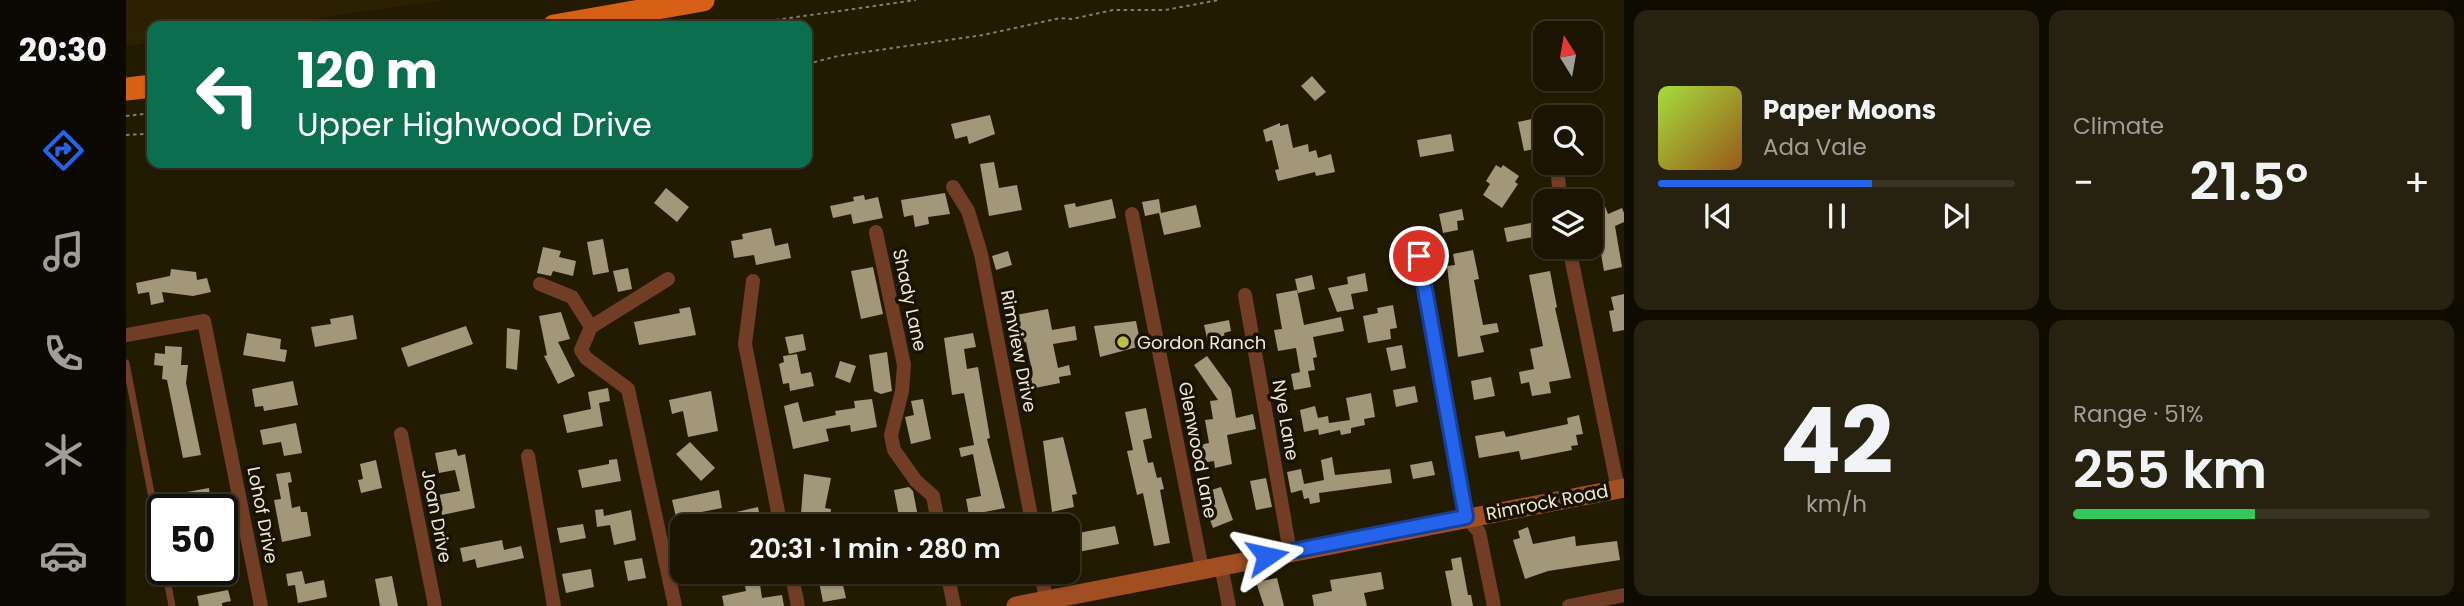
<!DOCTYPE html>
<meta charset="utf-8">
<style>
:root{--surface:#1a1401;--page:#272110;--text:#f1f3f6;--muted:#9f9e99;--line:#383323;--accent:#2563eb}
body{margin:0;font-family:Poppins,sans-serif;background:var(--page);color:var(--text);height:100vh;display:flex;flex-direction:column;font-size:26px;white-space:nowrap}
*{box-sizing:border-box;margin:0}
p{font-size:23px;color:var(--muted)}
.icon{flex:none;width:38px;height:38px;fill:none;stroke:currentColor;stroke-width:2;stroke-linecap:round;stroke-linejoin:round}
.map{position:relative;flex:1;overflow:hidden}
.drawer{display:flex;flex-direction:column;gap:10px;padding:10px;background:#0e0b01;width:840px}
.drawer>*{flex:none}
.hud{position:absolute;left:21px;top:21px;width:665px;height:147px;border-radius:14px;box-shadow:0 2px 5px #0004,0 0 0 2px var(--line);background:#0b6e4f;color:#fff;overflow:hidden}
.needle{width:46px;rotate:349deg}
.tools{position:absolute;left:1407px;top:21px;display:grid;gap:14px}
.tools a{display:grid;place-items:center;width:70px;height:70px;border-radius:14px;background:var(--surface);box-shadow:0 2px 5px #0004,0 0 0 2px var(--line);font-size:35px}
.speed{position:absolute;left:21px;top:494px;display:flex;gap:14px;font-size:35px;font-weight:700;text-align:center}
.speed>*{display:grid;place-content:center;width:91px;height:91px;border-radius:50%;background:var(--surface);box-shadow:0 2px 5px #0004,0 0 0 2px var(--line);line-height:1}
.speed .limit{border:4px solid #111;border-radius:10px;background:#fff;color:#111}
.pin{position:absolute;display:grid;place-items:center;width:60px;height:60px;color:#fff;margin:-30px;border:4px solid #fff;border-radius:50%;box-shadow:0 2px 7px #0007}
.me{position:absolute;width:77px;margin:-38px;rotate:79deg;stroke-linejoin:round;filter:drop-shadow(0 0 5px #0008)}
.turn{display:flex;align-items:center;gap:24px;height:147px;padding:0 35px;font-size:32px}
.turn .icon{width:91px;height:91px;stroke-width:2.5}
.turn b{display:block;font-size:49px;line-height:60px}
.big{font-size:52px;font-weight:600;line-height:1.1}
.drawer .tile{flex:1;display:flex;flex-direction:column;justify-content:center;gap:10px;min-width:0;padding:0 24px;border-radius:14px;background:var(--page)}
.drawer .dial{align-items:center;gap:0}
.dial b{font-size:91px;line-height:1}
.song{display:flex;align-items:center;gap:21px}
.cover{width:84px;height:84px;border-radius:10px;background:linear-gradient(135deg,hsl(80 70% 55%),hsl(30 70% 35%))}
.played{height:7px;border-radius:4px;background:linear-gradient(90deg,var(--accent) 60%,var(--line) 60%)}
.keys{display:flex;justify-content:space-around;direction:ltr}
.heat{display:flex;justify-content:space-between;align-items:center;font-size:38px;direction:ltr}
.charge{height:10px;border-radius:5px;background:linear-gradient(90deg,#34c759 51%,var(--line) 0)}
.drawer .tiles{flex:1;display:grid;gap:10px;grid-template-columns:repeat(2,1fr)}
.trip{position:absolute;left:544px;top:514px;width:410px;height:70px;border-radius:14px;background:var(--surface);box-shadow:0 2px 5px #0004,0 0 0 2px var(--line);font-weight:600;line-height:70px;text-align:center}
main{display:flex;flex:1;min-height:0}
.tab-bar{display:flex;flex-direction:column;width:126px;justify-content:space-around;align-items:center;background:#0a0800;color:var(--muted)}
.tab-bar .icon{width:49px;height:49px}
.tab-bar .selected{color:var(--accent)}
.tab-bar b{font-size:32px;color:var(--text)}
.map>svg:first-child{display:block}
</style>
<main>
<nav class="tab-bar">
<b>20:30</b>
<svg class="icon selected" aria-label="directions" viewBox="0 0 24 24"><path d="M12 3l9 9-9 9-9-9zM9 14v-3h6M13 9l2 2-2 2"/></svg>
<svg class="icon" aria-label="music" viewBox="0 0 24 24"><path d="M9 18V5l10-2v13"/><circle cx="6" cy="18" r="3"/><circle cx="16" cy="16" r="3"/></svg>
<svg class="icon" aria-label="phone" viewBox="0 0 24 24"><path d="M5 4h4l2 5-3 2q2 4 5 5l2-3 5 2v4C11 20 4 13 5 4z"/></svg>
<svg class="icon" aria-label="climate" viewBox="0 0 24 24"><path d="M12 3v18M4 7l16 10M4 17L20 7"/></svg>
<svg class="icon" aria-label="car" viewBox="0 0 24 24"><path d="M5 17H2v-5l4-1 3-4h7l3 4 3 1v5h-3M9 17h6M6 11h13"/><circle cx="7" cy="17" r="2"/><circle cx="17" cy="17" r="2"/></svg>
</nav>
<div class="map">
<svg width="1498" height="606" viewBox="0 0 1498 606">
<rect width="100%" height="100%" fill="#231b01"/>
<path fill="#2b2000" d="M0,0H320L134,26H26V42L0,46Z"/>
<path fill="#a29779" d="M1186,76L1200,92L1189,101L1175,86Z
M864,115L869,134L843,144L841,136L829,139L825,124Z
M1419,116V147L1398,151L1392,122Z
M1154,123V126L1162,124L1167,148L1182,144L1183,152L1190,150L1192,158L1205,154L1209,172L1190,176L1189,172L1152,181L1149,170L1153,169L1146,140L1140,142L1137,130Z
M1325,134L1328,151L1294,157L1291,140Z
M868,162L873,188L891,185L896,210L863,216L854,164Z
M1370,165L1375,168L1377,165L1393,176L1389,182L1392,184L1376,208L1357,195L1364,184L1360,181Z
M540,188L563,207L551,222L528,203Z
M819,193L824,214L802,217L803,224L789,227L787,215L778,217L775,200Z
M738,195L739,200L752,197L757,218L727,224L725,214L707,218L704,206L728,201L727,197Z
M986,199L990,218L943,228L938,205L949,203L950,207Z
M1033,199L1035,213L1070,205L1075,227L1038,235L1033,213L1019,216L1016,202Z
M1477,201L1482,214L1496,208L1498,213V222L1489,226L1496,267L1478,271L1474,248L1478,247L1465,218V206Z
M1336,209L1338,220L1331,221L1332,230L1317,233L1313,214Z
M1405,223L1407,237L1381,242L1378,228Z
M645,228L649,246L662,243L665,258L630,265L628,255L608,258L605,241L617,239L616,234Z
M477,239L483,272L467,275L461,242Z
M417,247L435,251L433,257L450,261L447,276L427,271L425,276L411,273Z
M1347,250L1353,279L1348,280L1357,325L1371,323L1373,332L1354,336L1358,352L1332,357L1321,266L1329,265L1327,254Z
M882,251L886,265L870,270L866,256Z
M747,267L757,314L735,319L725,271Z
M502,268L506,289L492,292L487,271Z
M45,269L70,272L71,280L81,278L85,292L67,296L36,292L38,302L25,305L23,292L12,294L10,283L44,276Z
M1424,271L1431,307L1429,308L1445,378L1423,382L1425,393L1406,396L1403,382L1395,384L1393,372L1408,369L1404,349L1417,346L1403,275Z
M1239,273L1242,291L1225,294L1228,309L1211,312L1202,288L1222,284L1221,277Z
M1186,275L1189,289L1172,293L1169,279Z
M1171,290L1178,325L1215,317L1218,331L1187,337L1191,357L1187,358L1189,370L1182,371L1185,387L1168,390L1165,374L1174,372L1170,348L1152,351L1148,330L1156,329L1150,294Z
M1498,294V330L1487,332L1483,311L1488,310L1485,297Z
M1267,305L1271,328L1264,329L1265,339L1242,343L1237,316L1252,313L1251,308Z
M564,307L570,335L513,345L508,322L554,313L553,309Z
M922,309L926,330L949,326L951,340L927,344L932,368L943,365L945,375L933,377L934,383L899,390L895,373L906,371L900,342L895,343L890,315Z
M435,312L444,339L432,342L449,376L432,384L418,356L421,355L413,316Z
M227,315L231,339L189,347L185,327L205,324L204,319Z
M1103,320L1105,331L1098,333L1100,343L1083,347L1078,325Z
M1010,321L1015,346L974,357L968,326Z
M340,326L347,344L282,367L275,348Z
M381,328L394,330L391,370L380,368Z
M121,333L155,339L154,349L161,350L159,362L117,355Z
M847,333L850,347L838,349L841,369L852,367L864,438L861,439L879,508L843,515L840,499L855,496L847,454L835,457L833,448L848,445L838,393L826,395L818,338Z
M677,334L680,350L663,354L659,337Z
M1276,345L1280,368L1265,371L1260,348Z
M39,346L56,347L55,365H62L60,383L75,455L57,458L41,380L36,379L37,366L28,365L29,353L39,354Z
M761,352L766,391L755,394L748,391L743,355Z
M671,354L675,374L685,372L688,386L664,391L663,383L657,384L653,364L658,362L657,356Z
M1081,356L1105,389L1110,418L1127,414L1130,429L1101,435L1106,464L1089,468L1088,461L1076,463L1073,445L1083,443L1079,420L1087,419L1084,401L1092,400L1068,365Z
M714,361L730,366L724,383L709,377Z
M1365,377L1369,396L1348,400L1345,381Z
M167,381L172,405L138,411L137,406L129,407L126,389Z
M1289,386L1292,402L1270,407L1267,390Z
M482,388L484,401L473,403L477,426L441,433L437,415L465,409L462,392Z
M585,391L592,431L562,437L557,411L546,414L543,400Z
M1245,393L1249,417L1238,419L1239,425L1225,428V433L1215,435L1214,430L1193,435L1192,429L1178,432L1174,410L1189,406L1192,418L1202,416L1203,423L1224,420L1220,398Z
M746,399L751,427L725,432L724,425L700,429L703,441L667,449L658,406L672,402L677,422L710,415L709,411L729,408L728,401Z
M797,399L805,439L785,444L779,417L788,415L785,401Z
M1020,408L1026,438L1017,440L1022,463L1027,462L1031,478L1035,477L1038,489L1034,490L1044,543L1028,546L1017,493L1011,495L1001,451L1007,450L999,412Z
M1453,415L1457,434L1450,435L1452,445L1445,446L1446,450L1395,460L1393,451L1353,458L1349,436L1378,431L1380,437L1428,427L1442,424L1441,418Z
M170,423L176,453L158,456L155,442L137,445L134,430Z
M937,437L951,494L946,495L948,507L926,512L917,441Z
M564,442L589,468L575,481L550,454Z
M330,449L332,456L339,454L349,508L316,515L312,495L334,491L329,470L313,473L309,453Z
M1206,457L1209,475L1264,469L1266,483L1193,493L1194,502L1184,504L1183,498L1178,499L1176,490L1165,493L1161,472L1175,469L1178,484L1198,480L1195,460Z
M491,459L495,481L456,488L452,470L483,464V460Z
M250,460L256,488L235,493L232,480L237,479L234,464Z
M1306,461L1309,475L1287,479L1284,465Z
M164,472L166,482L162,483L166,508L174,506L175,512H181L185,536L156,542L148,500L155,499L150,474Z
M678,474L705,478L699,508L705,509L704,519L675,514Z
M1140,478L1146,507L1130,510L1124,481Z
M783,487L787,491L794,527H775L768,490Z
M1095,487L1107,520L1087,528L1078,504L1082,503L1079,492Z
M83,488L85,509H64L61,492Z
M593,490L596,508L550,517L546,500Z
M632,507L635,523L609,527L606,513Z
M477,509L478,516L505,510L510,540L488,545L484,525L471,527L469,510Z
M457,524L460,538L434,543L431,528Z
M989,526L993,544L942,554V535Z
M1402,527L1407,544L1449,536L1450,546L1491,541L1494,560L1422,571L1399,579L1387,540L1394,538L1392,531Z
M376,540L378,550L395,546L398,558L351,568L349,559L337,562L334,548Z
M1335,557L1342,595H1345L1347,606H1326L1319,571L1327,570L1325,559Z
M516,558L520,578L502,581L498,561Z
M465,569L468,587L440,593L436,574Z
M176,571L179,584L198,580L201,597L172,603L169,585L162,586L160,574Z
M691,572H714L720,598L697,602Z
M1255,572L1258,589L1238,593L1241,606H1188L1186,595L1206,591L1204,580Z
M266,576L272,606H254L249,579Z
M633,578L636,598L656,595L658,606H598L596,596L620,591L618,581Z
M1151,578L1158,606H1138L1130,582Z
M102,590L105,601L96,603V606H73L71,596Z"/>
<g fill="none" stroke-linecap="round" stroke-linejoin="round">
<path stroke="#837d67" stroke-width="2" stroke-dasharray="3.5 3.5" stroke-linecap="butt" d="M608,26L790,0
M681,64L712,56L857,35L934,18L946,19L987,10H1039L1093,0
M0,116L26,113
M0,135L18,134L26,127"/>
<path stroke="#713d24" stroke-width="7" d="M0,363L37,555
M39,569L46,606"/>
<path stroke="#713d24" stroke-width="14" d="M1431,163L1434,201
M827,187L842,211L855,254L907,527
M1006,214L1076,569
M750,232L778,365L776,391L765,435L768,450L790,481L807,496L813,527
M1443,247L1492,489
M1293,256L1340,517L1353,532L1368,606
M542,279L465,327L455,350L460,358L502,389L549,606
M627,281L619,344L655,527
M414,284L446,297L465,327
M1119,295L1164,552
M0,335L78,321L135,606
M275,434L309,606
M402,456L428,606
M1095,566L1103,606
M665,572L672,606
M821,572L828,606
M915,572L920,600
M1443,606L1498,595"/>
<path stroke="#a04e22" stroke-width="19" d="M890,606L1498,488"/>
<path stroke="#d66016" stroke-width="23" d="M428,26L577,0
M0,89L26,86"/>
</g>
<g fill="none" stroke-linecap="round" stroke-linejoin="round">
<g stroke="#184099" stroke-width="18">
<path id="route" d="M1141,556L1340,517L1293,256"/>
</g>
<use href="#route" stroke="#2563eb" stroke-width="12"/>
</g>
<circle fill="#bcbf43" stroke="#1a1200" stroke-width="2.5" cx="997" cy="342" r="7"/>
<g text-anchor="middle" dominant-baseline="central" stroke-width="7" stroke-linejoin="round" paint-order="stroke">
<g font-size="18" fill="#ede8d7" stroke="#1a1200">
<text transform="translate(784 300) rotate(78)">Shady Lane</text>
<text transform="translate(893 351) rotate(79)">Rimview Drive</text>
<text transform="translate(1160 420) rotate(80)">Nye Lane</text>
<text transform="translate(1072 450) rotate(79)">Glenwood Lane</text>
<text transform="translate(1421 502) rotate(-11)">Rimrock Road</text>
<text transform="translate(137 515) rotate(79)">Lohof Drive</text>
<text transform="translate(311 516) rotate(79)">Joan Drive</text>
</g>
<g font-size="18" fill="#ede8d7" stroke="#1a1200" text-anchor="start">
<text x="1011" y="342">Gordon Ranch</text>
</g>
</g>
</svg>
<div class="tools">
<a><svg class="needle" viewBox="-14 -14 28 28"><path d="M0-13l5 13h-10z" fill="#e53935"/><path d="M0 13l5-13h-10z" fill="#9f9e99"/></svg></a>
<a><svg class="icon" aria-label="search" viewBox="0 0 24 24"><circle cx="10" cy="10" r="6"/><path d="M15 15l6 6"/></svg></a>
<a><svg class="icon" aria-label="layers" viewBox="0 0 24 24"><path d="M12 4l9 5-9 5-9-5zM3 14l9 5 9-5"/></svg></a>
</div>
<div class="speed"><div class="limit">50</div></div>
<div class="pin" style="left:1293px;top:256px;background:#d93025"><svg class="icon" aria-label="arrive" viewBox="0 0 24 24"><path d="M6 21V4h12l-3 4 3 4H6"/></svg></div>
<svg class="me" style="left:1141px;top:556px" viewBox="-20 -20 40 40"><path d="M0-17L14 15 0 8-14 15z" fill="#2563eb" stroke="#fff" stroke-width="4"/></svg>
<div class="trip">20:31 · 1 min · 280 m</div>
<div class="hud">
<div class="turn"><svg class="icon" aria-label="left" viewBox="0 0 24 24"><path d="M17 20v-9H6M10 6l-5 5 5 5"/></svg><div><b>120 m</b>Upper Highwood Drive</div></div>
</div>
</div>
<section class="drawer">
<div class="tiles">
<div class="tile">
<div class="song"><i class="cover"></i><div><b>Paper Moons</b><p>Ada Vale</p></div></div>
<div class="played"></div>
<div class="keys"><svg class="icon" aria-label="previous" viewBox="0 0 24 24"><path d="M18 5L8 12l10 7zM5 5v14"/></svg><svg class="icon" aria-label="pause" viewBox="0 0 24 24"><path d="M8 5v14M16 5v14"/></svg><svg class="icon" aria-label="next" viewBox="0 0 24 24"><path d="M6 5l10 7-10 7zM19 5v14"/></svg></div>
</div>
<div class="tile"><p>Climate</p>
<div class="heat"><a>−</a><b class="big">21.5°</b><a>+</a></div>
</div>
<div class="tile dial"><b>42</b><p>km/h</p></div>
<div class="tile"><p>Range · 51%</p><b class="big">255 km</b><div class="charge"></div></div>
</div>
</section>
</main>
